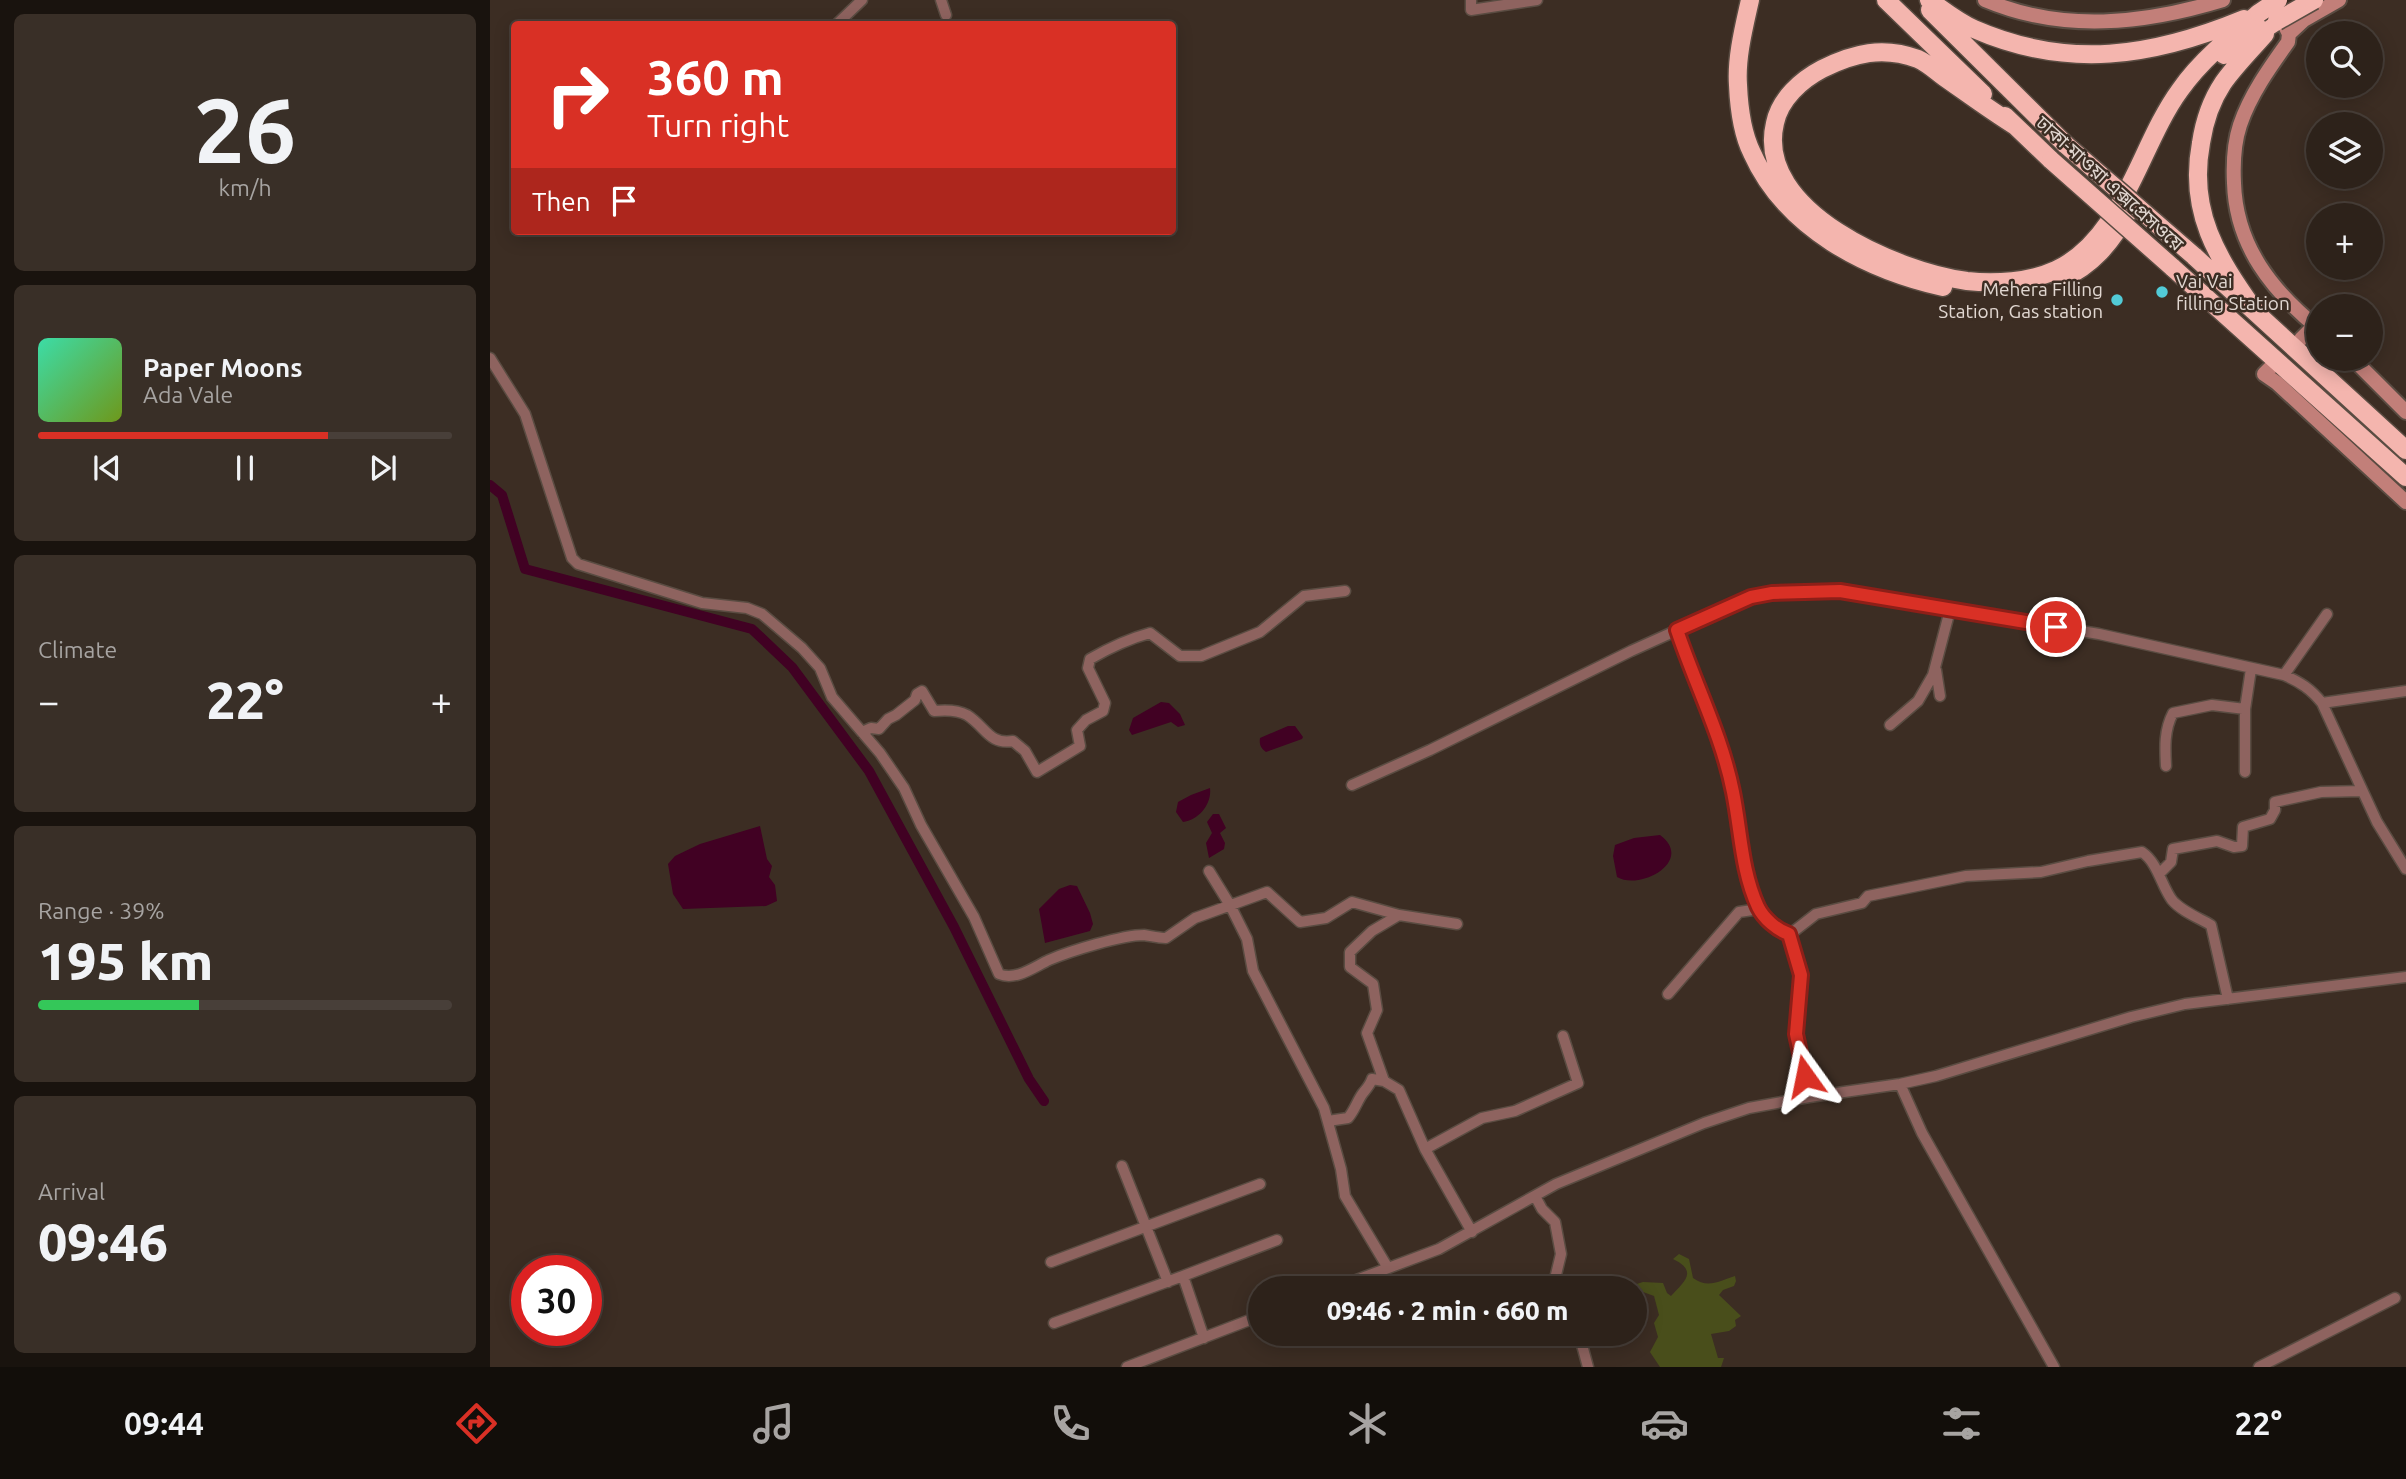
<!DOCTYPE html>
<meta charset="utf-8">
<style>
:root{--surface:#2d221a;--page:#392f27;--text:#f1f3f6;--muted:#a7a4a2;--line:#483f39;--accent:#d93025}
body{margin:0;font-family:Ubuntu,"Noto Sans Bengali",sans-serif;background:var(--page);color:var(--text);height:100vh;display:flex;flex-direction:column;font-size:26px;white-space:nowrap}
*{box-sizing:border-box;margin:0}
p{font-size:23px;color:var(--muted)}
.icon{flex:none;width:38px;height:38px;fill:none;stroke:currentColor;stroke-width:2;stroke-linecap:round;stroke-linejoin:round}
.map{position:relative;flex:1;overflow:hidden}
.details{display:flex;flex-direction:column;gap:14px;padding:14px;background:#19130e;width:490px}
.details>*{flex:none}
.top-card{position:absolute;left:21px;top:21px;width:665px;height:214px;border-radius:7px;box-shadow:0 4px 18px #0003,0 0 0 2px var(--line);background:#d93025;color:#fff;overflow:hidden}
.tools{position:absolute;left:1816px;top:21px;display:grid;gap:14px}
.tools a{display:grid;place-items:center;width:77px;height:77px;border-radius:50%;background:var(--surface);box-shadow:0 4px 18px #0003,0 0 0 2px var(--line);font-size:35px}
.speed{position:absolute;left:21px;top:1255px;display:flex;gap:14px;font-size:35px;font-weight:700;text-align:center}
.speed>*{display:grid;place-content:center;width:91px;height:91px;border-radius:50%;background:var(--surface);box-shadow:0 4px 18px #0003,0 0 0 2px var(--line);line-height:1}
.speed .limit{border:10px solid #d22;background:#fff;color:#111}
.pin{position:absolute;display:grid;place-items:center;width:60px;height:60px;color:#fff;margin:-30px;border:4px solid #fff;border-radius:50%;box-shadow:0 2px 7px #0007}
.me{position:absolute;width:77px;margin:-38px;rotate:348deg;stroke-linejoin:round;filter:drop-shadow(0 0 5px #0008)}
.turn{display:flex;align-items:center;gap:24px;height:147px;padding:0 21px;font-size:32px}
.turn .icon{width:91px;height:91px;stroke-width:2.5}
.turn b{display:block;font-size:49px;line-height:60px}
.then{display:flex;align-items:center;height:66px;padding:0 21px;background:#0003;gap:14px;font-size:26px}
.big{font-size:52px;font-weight:800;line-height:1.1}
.details .widget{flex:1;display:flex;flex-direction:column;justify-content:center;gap:10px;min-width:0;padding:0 24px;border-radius:10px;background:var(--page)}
.details .dial{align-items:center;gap:0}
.dial b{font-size:91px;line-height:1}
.song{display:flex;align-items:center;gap:21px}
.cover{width:84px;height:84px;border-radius:10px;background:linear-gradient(135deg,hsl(160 70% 55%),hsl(80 70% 35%))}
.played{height:7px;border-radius:4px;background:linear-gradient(90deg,var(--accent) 70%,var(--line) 70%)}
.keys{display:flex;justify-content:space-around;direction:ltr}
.heat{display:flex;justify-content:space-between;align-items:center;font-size:38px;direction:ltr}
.charge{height:10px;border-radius:5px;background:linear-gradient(90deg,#34c759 39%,var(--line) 0)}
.trip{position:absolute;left:758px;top:1276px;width:399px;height:70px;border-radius:35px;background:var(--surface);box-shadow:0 4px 18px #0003,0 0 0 2px var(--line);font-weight:800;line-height:70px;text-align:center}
.tab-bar{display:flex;height:112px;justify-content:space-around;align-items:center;background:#120e0a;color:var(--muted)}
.tab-bar .icon{width:49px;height:49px}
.tab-bar .active{color:var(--accent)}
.tab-bar b{font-size:32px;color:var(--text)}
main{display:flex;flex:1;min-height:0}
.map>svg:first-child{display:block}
</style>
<main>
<section class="details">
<div class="widget dial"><b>26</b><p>km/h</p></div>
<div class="widget">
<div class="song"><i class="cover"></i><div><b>Paper Moons</b><p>Ada Vale</p></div></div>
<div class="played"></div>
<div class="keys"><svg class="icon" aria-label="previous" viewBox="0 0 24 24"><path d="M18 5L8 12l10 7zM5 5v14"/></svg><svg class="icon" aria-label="pause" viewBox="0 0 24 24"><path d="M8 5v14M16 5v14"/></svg><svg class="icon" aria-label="next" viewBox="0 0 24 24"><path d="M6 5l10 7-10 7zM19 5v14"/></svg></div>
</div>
<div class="widget"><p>Climate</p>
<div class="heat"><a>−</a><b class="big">22°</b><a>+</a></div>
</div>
<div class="widget"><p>Range · 39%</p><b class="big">195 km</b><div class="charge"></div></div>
<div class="widget"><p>Arrival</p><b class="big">09:46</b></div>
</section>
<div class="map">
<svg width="1916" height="1367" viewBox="0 0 1916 1367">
<rect width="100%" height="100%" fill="#3c2d23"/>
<path fill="#494e1b" d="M1189,1254L1199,1259L1203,1278C1218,1289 1229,1281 1245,1276L1246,1281L1244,1286L1233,1290L1229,1295L1251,1316L1245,1320L1246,1326L1239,1331L1221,1334L1228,1358H1234L1231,1367H1170L1160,1352L1168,1337L1164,1323L1169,1315L1164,1296L1153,1292L1145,1293L1144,1288H1134L1153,1282L1173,1283L1177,1293L1181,1296C1192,1283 1210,1272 1183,1259Z"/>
<path fill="#410123" d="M671,702L679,703L690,714L695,725L688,727L681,722L642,735L639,730L643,718Z
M798,726H805L813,737L812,739L776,752C771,748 769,745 770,738Z
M720,788C722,804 709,820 693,822L686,812L688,802L701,795Z
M723,814H729L736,828L730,833L735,843L734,849L719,858L716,843L722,833L717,822Z
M270,826L277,859L282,866L279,877L285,885L287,901L276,906L193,909L183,894L178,864L185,856L210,844Z
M1170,835C1205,861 1150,891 1127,877L1123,856L1125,845L1144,838Z
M580,885L587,886L600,913L603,924L600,931L555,943L549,909L569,889Z"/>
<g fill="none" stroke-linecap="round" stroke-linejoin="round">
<path stroke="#410123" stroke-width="10" d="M0,485L12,495L35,569L262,629L302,667L379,771L464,927L539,1079L554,1101"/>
<g stroke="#5a4c42" stroke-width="13">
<path id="street" d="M451,0L456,15
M981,0V10L1047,0
M347,24L372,0
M0,358L35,414L82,558L88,564L212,603L257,608L272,614L312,648L330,668L342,697L390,753L414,788L431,825L484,917L509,974C526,981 544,967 559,960C580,951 632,935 654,935C661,936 668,938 676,938L705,918L777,892L810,922L836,918L862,902L909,915
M1187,630L1203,678L1228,738L1243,791L1252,856L1269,909
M1446,670L1450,696
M1794,675L1837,614
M1832,703L1916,691
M1755,709V772
M1400,725L1428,701L1443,675L1460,610
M372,732L381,728L389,729L398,719L406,715L425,700L427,694L432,691L444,711C454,710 468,710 477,715C496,727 499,745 523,741L535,751L547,772L590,746L587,730L596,720L613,711L615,703L598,668L600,659C619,648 638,639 660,633L690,656H711L770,632L814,596L855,591
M1676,766C1675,748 1674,730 1683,713L1722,705L1755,709L1761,669
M862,785L940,750L1141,651L1261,597L1282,593L1350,591L1609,634L1794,675C1810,682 1821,689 1832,703L1887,822L1916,869
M719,871L740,905L757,939L763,971L834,1108L851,1169L855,1196L898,1268
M1669,874L1681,862L1683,849L1727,841L1744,847L1752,846L1753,827L1780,819L1785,810V802L1831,792L1871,791
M1178,994L1249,912L1269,909L1288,930L1299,935
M894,1081L877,1033L887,1010L883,984L860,967V952L882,931L909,915L967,924
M1410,1084L1432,1133L1564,1367
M1319,1097L1306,1034L1311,976L1299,935L1326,914L1372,903L1378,896L1476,876L1551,872L1598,861L1652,852C1668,863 1671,885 1682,900C1691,911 1709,918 1721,925L1738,999
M838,1121L858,1118C865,1110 867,1101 873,1093C877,1088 880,1085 882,1079L894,1081L909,1090L935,1149L982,1232
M935,1149L992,1118L1025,1111L1088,1083L1073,1036
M632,1166L678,1282
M1045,1196L1052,1209L1065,1222L1071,1254L1064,1283L1066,1288
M561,1262L770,1184
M693,1276L787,1240
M845,1288L949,1249L1066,1184L1214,1123L1259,1108L1319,1097L1410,1084L1446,1076L1641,1017L1695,1004L1916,977
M564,1323L693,1276L714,1338
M1089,1334L1098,1367
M637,1367L770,1316
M1769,1367L1905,1298"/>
</g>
<g stroke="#5a4c42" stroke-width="18">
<path id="secondary" d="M1495,0C1573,33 1654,24 1733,0
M1787,9L1799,34L1798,42C1780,67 1760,95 1750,125C1744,143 1743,163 1744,183C1746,246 1782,291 1829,329
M1799,34L1814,20L1849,0
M1811,339L1824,326
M1863,359L1916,412
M1781,367L1774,374L1787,383L1916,502"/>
</g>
<g stroke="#5a4c42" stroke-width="21">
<path id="highway" d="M1260,0C1254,27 1246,58 1248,85C1249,108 1252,133 1262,153C1296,229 1377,270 1453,287
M1396,0L1493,94
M1439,0C1453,10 1468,22 1484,29C1578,70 1662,57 1754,19
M1440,10L1576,145
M1734,55L1787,21
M1515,116L1561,160
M1524,125C1500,110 1477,93 1454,77C1446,71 1437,63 1428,59C1393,46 1364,53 1332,69C1311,80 1290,99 1285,123C1264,211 1408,272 1477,281C1505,284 1540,282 1566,270C1634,238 1649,146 1690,90C1711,60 1741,36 1769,13
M1704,256L1916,450
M1682,267L1916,477
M1570,280C1602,266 1622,242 1638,212
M1765,311C1727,257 1698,212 1711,143C1714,123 1721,101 1733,83C1745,66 1761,50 1775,34"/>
</g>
<use href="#street" stroke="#8e635f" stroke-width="10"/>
<use href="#secondary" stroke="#c27f79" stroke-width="14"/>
<use href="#highway" stroke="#f4b5ae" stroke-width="18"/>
<g stroke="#5a4c42" stroke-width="21" stroke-linecap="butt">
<path id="highway-bridge" d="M1769,13L1788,0
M1787,21L1824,0
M1576,145L1704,256
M1561,160L1682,267"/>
</g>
<use href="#highway-bridge" stroke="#f4b5ae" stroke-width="18"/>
</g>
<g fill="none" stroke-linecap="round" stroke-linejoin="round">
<g stroke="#8d1f18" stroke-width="18">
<path id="route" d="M1315,1076L1306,1034L1311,975L1299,934C1287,930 1274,919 1268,907C1251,870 1251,831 1243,792C1232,736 1205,684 1187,630L1261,597L1282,593L1350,591L1566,627"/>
</g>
<use href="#route" stroke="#d93025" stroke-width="12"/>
</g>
<g fill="#52cbd7" stroke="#3c2d23" stroke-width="2.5">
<circle cx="1672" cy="292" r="7"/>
<circle cx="1627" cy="300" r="7"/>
</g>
<g text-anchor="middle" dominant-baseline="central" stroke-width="5" stroke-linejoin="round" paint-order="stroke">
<g font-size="19" fill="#e1d7d1" stroke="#3c2d23">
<text transform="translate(1620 183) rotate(42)">ঢাকা-মাওয়া এক্সপ্রেসওয়ে</text>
</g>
<g font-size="19" fill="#e1d7d1" stroke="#3c2d23" text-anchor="start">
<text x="1686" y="281">Vai Vai<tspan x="1686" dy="22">filling Station</tspan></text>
<text x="1613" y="289" text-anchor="end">Mehera Filling<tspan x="1613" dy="22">Station, Gas station</tspan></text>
</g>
</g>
</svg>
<div class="tools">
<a><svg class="icon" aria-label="search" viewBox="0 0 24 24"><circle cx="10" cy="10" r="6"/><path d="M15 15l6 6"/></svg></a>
<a><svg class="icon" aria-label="layers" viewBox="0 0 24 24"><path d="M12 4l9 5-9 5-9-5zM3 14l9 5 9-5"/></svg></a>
<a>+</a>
<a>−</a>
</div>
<div class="speed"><div class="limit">30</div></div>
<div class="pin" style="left:1566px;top:627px;background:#d93025"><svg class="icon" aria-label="arrive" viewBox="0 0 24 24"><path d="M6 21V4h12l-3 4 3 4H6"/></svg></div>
<svg class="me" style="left:1315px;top:1076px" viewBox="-20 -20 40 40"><path d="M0-17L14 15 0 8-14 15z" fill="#d93025" stroke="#fff" stroke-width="4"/></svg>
<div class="trip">09:46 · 2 min · 660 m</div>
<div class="top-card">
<div class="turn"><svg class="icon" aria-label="right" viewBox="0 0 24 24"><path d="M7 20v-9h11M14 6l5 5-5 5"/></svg><div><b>360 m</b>Turn right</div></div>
<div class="then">Then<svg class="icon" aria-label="arrive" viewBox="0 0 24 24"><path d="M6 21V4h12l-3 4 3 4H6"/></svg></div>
</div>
</div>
</main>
<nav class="tab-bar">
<b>09:44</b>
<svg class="icon active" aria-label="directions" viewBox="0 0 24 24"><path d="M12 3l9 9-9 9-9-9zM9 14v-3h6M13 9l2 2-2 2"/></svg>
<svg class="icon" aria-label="music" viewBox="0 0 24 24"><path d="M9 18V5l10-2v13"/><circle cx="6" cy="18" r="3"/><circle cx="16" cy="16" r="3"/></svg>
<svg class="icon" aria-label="phone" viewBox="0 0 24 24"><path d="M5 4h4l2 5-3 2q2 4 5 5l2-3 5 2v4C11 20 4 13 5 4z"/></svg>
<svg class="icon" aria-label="climate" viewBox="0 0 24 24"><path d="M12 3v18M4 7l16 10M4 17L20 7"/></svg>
<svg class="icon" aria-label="car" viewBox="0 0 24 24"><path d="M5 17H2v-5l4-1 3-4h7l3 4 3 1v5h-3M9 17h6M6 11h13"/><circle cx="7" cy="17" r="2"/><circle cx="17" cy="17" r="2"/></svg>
<svg class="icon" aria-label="filters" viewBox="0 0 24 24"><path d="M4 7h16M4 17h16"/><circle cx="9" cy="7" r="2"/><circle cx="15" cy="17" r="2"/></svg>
<b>22°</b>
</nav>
